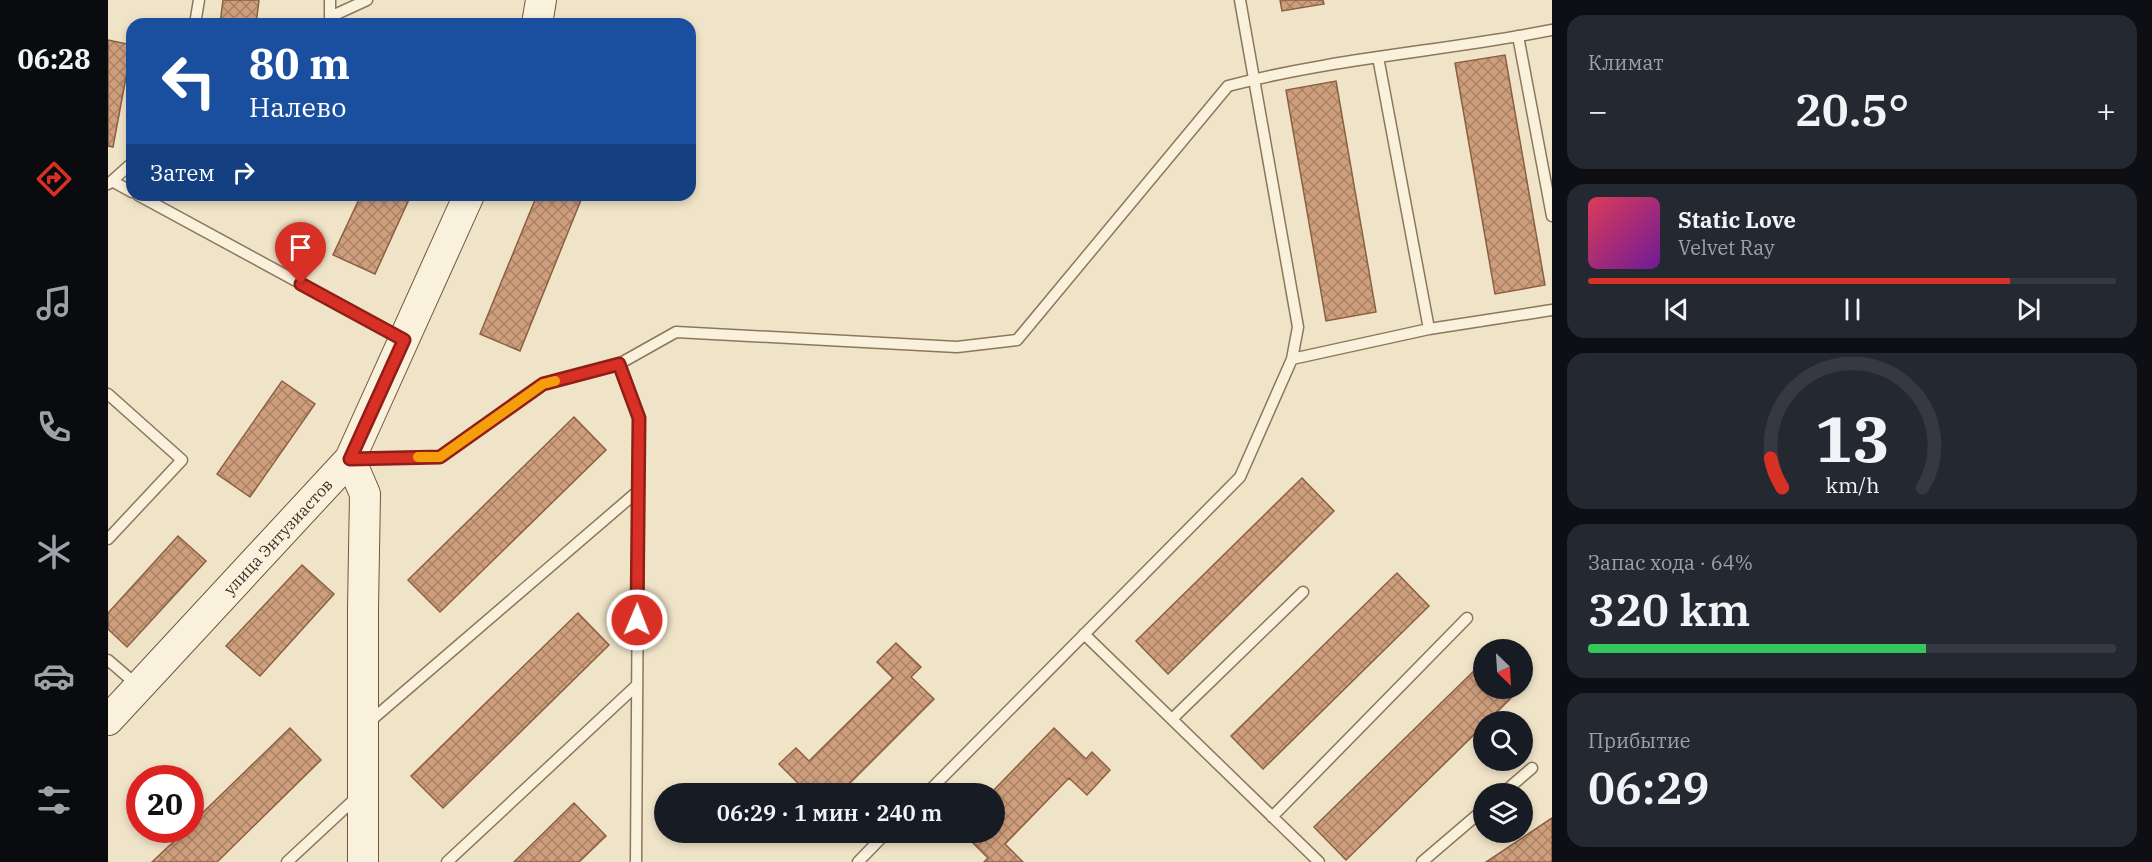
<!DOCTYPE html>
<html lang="ru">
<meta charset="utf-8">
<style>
:root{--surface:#171b24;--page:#242831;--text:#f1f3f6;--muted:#9ea1a6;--line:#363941;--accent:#d93025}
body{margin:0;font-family:"IBM Plex Serif",serif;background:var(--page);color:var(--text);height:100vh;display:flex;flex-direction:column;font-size:22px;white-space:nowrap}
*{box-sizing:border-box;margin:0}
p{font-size:20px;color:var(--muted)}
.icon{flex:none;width:33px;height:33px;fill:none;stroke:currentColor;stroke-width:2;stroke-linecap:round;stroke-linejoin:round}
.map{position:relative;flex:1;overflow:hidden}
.details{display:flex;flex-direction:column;gap:15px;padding:15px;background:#0d0f14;width:600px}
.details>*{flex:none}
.banner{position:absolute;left:18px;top:18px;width:570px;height:183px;border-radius:18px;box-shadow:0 3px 9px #0003;background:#1a4fa0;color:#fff;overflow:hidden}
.needle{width:39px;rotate:155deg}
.fabs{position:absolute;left:1365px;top:639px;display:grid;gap:12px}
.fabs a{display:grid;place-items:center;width:60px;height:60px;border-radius:50%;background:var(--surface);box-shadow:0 3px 9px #0003;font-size:30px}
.speed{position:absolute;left:18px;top:765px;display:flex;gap:12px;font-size:30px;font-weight:700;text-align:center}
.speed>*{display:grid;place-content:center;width:78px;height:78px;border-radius:50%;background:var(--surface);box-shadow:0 3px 9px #0003;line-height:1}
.speed .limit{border:9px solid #d22;background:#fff;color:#111}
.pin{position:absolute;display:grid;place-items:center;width:51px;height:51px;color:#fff;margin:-62px -26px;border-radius:50% 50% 50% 0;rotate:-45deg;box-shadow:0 0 6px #0007}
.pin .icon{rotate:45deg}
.me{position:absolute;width:66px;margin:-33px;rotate:1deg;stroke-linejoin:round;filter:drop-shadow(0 0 4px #0008)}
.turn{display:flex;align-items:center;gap:21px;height:126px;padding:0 24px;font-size:27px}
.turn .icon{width:78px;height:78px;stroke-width:2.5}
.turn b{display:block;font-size:42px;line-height:51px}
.then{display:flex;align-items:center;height:57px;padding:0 24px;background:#0003;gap:12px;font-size:22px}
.big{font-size:45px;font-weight:600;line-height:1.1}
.details .widget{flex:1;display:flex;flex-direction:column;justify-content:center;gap:9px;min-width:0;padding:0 21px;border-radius:18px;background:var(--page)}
.details .dial{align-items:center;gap:0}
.dial svg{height:156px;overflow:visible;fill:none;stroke:var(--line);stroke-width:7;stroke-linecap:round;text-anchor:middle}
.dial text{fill:var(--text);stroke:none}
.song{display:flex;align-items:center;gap:18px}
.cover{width:72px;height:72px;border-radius:9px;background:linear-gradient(135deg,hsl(350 70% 55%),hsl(280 70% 35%))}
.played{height:6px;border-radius:3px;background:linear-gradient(90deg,var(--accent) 80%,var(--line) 80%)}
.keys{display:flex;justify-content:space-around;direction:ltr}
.heat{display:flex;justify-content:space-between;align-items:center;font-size:33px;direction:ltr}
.charge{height:9px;border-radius:4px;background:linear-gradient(90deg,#34c759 64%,var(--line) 0)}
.trip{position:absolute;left:546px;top:783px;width:351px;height:60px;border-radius:30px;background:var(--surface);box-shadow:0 3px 9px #0003;font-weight:600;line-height:60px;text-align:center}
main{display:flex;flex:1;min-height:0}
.tabs{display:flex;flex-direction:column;width:108px;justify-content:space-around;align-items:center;background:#090b0e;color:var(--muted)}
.tabs .icon{width:42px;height:42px}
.tabs .on{color:var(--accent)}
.tabs b{font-size:27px;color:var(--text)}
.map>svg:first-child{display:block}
</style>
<main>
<nav class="tabs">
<b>06:28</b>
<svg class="icon on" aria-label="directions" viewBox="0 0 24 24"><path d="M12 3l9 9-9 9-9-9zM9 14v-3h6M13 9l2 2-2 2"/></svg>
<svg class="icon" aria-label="music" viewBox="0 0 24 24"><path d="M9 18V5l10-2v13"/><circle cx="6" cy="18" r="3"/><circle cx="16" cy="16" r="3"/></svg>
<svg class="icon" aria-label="phone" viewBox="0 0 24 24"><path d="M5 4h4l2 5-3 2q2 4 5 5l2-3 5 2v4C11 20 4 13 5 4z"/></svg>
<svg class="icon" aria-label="climate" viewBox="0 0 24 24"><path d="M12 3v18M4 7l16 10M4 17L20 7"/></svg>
<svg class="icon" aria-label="car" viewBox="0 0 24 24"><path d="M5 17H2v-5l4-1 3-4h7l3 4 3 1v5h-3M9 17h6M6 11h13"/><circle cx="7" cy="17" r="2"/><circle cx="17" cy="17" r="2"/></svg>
<svg class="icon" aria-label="filters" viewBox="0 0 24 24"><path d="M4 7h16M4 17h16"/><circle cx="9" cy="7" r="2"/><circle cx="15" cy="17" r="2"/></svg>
</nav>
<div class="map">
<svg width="1444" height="862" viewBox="0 0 1444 862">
<defs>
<pattern id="building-cross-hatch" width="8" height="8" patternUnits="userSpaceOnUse" patternTransform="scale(1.5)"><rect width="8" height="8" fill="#cf9f7d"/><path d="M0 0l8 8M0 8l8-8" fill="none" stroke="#a98266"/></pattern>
</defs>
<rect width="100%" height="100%" fill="#f0e4c8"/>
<path fill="url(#building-cross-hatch)" stroke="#8d5f41" stroke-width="1.5" d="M115,0H151L148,24H112Z
M1172,0H1215L1216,4L1174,11Z
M0,40L24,45L5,147L0,146Z
M1397,55L1437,285L1387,294L1347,63Z
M1228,81L1268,312L1218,321L1178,90Z
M253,195H303L267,274L225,255Z
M429,195H475L412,351L372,334Z
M174,381L207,404L142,497L109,474Z
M466,417L498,450L332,612L300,580Z
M1194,478L1226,511L1060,674L1028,641Z
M70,536L98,561L19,647L0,629V613Z
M194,565L226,594L152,676L118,646Z
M1289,573L1321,606L1155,769L1123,736Z
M470,613L501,645L335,808L303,776Z
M788,643L813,667L803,677L826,699L731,794H711L700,783L695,788L671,764L688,748L701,761L785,678L769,662Z
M1373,664L1376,667V688H1396L1404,697L1379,722H1376V725L1238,860L1206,827Z
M182,728L213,760L109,862H44L78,830H82V825Z
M946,728L978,759L984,752L1002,770L979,795L961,778L897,844L915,862H876L880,858L854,832H886V794H882Z
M466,803L498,836L471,862H406Z
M1444,818V862H1378Z"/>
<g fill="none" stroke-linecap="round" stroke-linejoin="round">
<g stroke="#8d765c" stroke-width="13">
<path id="lane" d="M222,0V17L259,0
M87,24L91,0
M1410,36L1444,216
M1270,57L1321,329
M4,181L24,163
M0,184L4,181L24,192
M30,195L293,338
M1184,359L1321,329L1444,310
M511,364L531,418L528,862
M0,394L74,460L0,539
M245,459L332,457L435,384L511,364L568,332L849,347L909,340L1120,86C1226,58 1337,51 1444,30
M976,634L1211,862
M0,660L29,685
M1064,719L1195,592
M260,723L530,491
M818,794L1132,477L1184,359L1190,327L1132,0
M1394,794L1424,768
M1164,817L1359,618
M179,862L250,796
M339,862L529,685
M750,862L779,832
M1314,862L1376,809"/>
</g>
<g stroke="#6f573f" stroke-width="32">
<g id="secondary">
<path d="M429,24L433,0"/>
<path d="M242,459L257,494L255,609V862"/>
<path id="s1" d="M0,720L242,459L361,195"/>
</g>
</g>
<use href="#lane" stroke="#faf1dc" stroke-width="10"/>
<use href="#secondary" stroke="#faf1dc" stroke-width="30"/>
</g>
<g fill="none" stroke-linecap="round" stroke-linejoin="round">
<g stroke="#8d1f18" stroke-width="15">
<path id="route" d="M193,284L296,340L242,459L332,457L435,384L511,364L531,418L529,620"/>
</g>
<use href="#route" stroke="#d93025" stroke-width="10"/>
<path stroke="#f59e0b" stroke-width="10" d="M310,457H332L435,384L447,381"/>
</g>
<g text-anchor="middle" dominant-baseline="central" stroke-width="6" stroke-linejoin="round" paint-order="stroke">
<g font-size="16" fill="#3d2e20" stroke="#f7eed8">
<text stroke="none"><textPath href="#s1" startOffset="250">улица Энтузиастов</textPath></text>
</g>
</g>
</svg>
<div class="fabs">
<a><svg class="needle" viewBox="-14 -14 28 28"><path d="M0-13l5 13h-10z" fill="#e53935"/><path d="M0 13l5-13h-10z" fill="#9ea1a6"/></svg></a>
<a><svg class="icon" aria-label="search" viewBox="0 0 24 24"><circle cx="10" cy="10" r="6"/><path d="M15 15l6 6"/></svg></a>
<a><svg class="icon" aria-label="layers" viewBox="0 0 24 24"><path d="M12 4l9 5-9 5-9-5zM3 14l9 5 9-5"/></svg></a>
</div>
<div class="speed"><div class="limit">20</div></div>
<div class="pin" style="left:193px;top:284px;background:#d93025"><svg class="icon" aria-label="arrive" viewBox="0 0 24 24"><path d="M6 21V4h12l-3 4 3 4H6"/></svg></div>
<svg class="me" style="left:529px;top:620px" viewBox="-20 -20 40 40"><circle r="17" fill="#d93025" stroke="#fff" stroke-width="3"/><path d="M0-11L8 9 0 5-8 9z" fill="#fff"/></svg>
<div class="trip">06:29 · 1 мин · 240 m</div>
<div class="banner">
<div class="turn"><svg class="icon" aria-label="left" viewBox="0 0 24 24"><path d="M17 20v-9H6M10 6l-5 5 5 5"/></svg><div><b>80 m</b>Налево</div></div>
<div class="then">Затем<svg class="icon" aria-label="right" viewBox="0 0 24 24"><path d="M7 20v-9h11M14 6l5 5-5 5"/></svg></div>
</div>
</div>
<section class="details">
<div class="widget"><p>Климат</p>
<div class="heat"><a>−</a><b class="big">20.5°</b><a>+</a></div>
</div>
<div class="widget">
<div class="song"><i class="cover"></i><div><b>Static Love</b><p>Velvet Ray</p></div></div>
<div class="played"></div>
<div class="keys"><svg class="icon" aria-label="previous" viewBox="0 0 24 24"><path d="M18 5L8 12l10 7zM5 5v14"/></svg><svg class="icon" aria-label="pause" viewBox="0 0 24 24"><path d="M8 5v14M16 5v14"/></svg><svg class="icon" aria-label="next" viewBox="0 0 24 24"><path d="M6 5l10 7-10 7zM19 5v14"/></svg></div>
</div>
<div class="widget dial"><svg viewBox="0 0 100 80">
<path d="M14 69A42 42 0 1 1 86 69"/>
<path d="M14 69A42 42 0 0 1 8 54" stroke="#d93025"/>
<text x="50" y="56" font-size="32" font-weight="700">13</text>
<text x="50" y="72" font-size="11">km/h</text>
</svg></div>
<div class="widget"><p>Запас хода · 64%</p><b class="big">320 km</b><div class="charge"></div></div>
<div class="widget"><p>Прибытие</p><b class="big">06:29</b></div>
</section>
</main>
